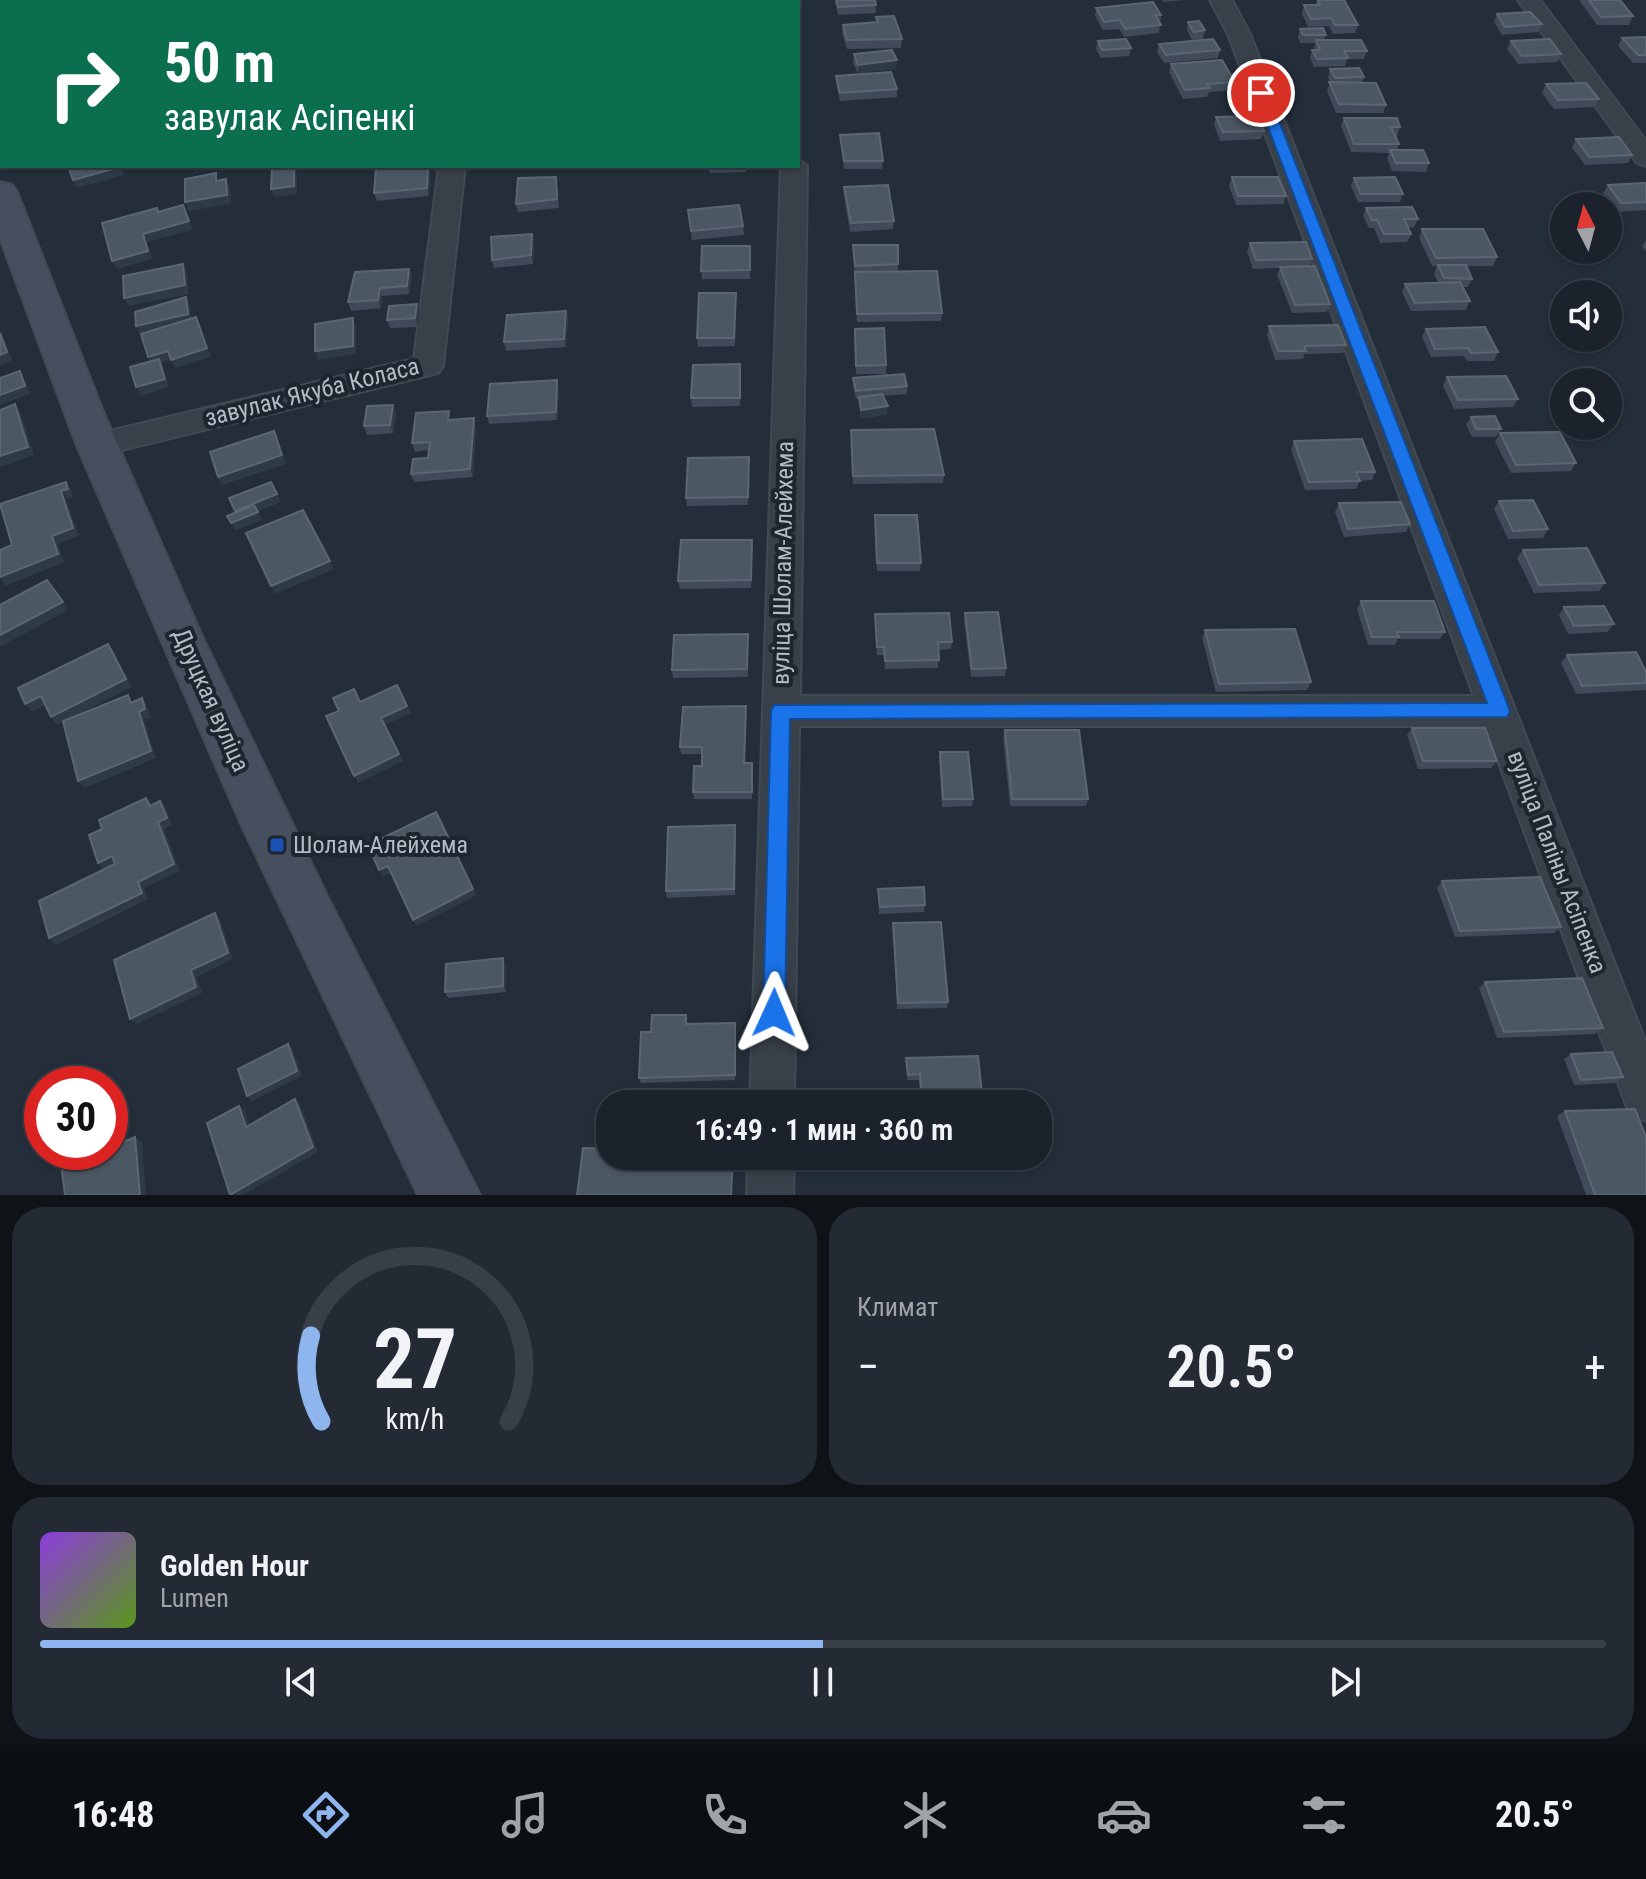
<!DOCTYPE html>
<html lang="ru">
<meta charset="utf-8">
<style>
:root{--surface:#1b222c;--page:#242a34;--text:#f1f3f6;--muted:#a0a4a9;--line:#393f48;--accent:#8fb5ef}
body{margin:0;font-family:"Roboto Condensed",sans-serif;background:var(--page);color:var(--text);height:100vh;display:flex;flex-direction:column;font-size:30px;white-space:nowrap}
*{box-sizing:border-box;margin:0}
p{font-size:26px;color:var(--muted)}
.icon{flex:none;width:44px;height:44px;fill:none;stroke:currentColor;stroke-width:2;stroke-linecap:round;stroke-linejoin:round}
.map{position:relative;height:1195px;overflow:hidden}
.panel{display:flex;flex-direction:column;gap:12px;padding:12px;background:#0f1318;flex:1}
.panel>*{flex:none}
.banner{position:absolute;left:0px;top:0px;width:800px;height:168px;box-shadow:0 2px 6px #0004,0 0 0 2px var(--line);background:#0b6e4f;color:#fff;overflow:hidden}
.needle{width:52px;rotate:354deg}
.tools{position:absolute;left:1550px;top:192px;display:grid;gap:16px}
.tools a{display:grid;place-items:center;width:72px;height:72px;border-radius:50%;background:var(--surface);box-shadow:0 2px 6px #0004,0 0 0 2px var(--line);font-size:40px}
.speed{position:absolute;left:24px;top:1066px;display:flex;gap:16px;font-size:40px;font-weight:700;text-align:center}
.speed>*{display:grid;place-content:center;width:104px;height:104px;border-radius:50%;background:var(--surface);box-shadow:0 2px 6px #0004,0 0 0 2px var(--line);line-height:1}
.speed .limit{border:12px solid #d22;background:#fff;color:#111}
.pin{position:absolute;display:grid;place-items:center;width:68px;height:68px;color:#fff;margin:-34px;border:4px solid #fff;border-radius:50%;box-shadow:0 2px 8px #0007}
.me{position:absolute;width:88px;margin:-44px;rotate:1deg;stroke-linejoin:round;filter:drop-shadow(0 0 6px #0008)}
.turn{display:flex;align-items:center;gap:28px;height:168px;padding:0 32px;font-size:36px}
.turn .icon{width:104px;height:104px;stroke-width:2.5}
.turn b{display:block;font-size:56px;line-height:68px}
.big{font-size:60px;font-weight:600;line-height:1.1}
.panel .tile{flex:1;display:flex;flex-direction:column;justify-content:center;gap:12px;min-width:0;padding:0 28px;border-radius:32px;background:var(--page)}
.panel .dial{align-items:center;gap:0}
.dial svg{height:208px;overflow:visible;fill:none;stroke:var(--line);stroke-width:7;stroke-linecap:round;text-anchor:middle}
.dial text{fill:var(--text);stroke:none}
.song{display:flex;align-items:center;gap:24px}
.cover{width:96px;height:96px;border-radius:12px;background:linear-gradient(135deg,hsl(270 70% 55%),hsl(90 70% 35%))}
.played{height:8px;border-radius:4px;background:linear-gradient(90deg,var(--accent) 50%,var(--line) 50%)}
.keys{display:flex;justify-content:space-around;direction:ltr}
.heat{display:flex;justify-content:space-between;align-items:center;font-size:44px;direction:ltr}
.panel .tiles{flex:1;display:grid;gap:12px;grid-template-columns:1fr 1fr}
.tile:last-child{grid-column:span 2}
.trip{position:absolute;left:596px;top:1090px;width:456px;height:80px;border-radius:32px;background:var(--surface);box-shadow:0 2px 6px #0004,0 0 0 2px var(--line);font-weight:600;line-height:80px;text-align:center}
.dock{display:flex;height:128px;justify-content:space-around;align-items:center;background:#0b0e12;color:var(--muted)}
.dock .icon{width:56px;height:56px}
.dock .active{color:var(--accent)}
.dock b{font-size:36px;color:var(--text)}
.map>svg:first-child{display:block}
</style>
<div class="map">
<svg width="1646" height="1195" viewBox="0 0 1646 1195">
<rect width="100%" height="100%" fill="#242e3a"/>
<g fill="none" stroke-linecap="round" stroke-linejoin="round">
<g stroke="#414953" stroke-width="4">
<path id="minor" d="M462,0H484L461,2Z
M769,0H791V2H769Z
M1210,0H1232L1250,34L1646,1043V1121L1630,1115L1624,1099L1485,726H799L794,1104H750L781,166H798V159L807,166L800,696H1474L1228,34Z
M1518,0H1540L1646,141V166L1637,163Z
M439,166H465L443,366L438,373L97,456L86,453L82,445L86,437L97,434L414,359Z
M748,1156H794L793,1195H747Z"/>
</g>
<g stroke="#414953" stroke-width="4">
<path id="secondary" d="M0,182L12,185L17,192L104,414L202,636L329,900L480,1195H418L241,824L77,446L0,238Z"/>
</g>
<use href="#minor" fill="#38404a" fill-rule="evenodd"/>
<use href="#secondary" fill="#464f5d" fill-rule="evenodd"/>
</g>
<path fill="#404a58" d="M225,0H245L244,2H226Z
M281,0H331V2H281Z
M335,0H377L358,2H335Z
M835,0H875L876,13L838,15Z
M1162,0H1186L1163,2Z
M1317,0H1344L1358,25L1355,33L1333,34L1329,26L1308,27L1302,14L1304,5H1315Z
M1579,0H1620L1633,16L1629,25H1597Z
M1096,8L1161,15L1159,33L1124,37L1119,29L1103,30L1095,16Z
M1497,14L1542,24L1538,32L1502,35L1494,22Z
M876,17L902,39L901,48L847,49L842,33L843,25L876,22Z
M1188,22L1205,30L1203,39L1192,40L1187,30Z
M1300,29L1326,35L1324,40L1367,51L1364,59H1347L1345,66L1314,67L1310,58L1312,50H1314L1315,43H1300L1298,37Z
M1646,37V63H1633L1618,46L1622,38Z
M1098,41L1131,48L1129,56L1101,58L1096,49Z
M1511,41L1561,54L1557,62L1518,64L1507,49Z
M1159,44L1220,50L1218,58L1164,63L1157,52Z
M854,54L896,69L858,73L853,63Z
M1171,64L1235,82L1233,90L1209,92L1207,97L1183,99L1169,72Z
M1330,69L1364,77L1362,83L1386,105L1383,113H1336L1327,91L1330,82L1328,77Z
M836,76L897,89V97L840,101L836,84Z
M1546,84L1599,99L1595,107L1554,109L1542,93Z
M1216,117L1264,131L1261,139L1220,141L1214,125Z
M1344,118L1400,127L1397,136L1395,135L1399,144L1397,150L1429,163L1426,172L1392,171L1387,158L1389,153L1351,152L1341,126Z
M840,135L883,161L882,169H844Z
M1576,139L1632,155L1628,163L1585,165L1572,148Z
M428,166L430,173L429,196L377,201L374,193Z
M709,166H745L746,172L710,173Z
M1232,177L1286,196L1283,204L1236,205L1229,186Z
M1354,178L1403,194L1400,202H1358L1351,186Z
M1646,183V210L1616,212L1603,193L1608,185Z
M557,185L559,208L518,212L516,204Z
M844,187L894,221L893,229L850,232L844,196Z
M1366,208L1418,219L1414,227L1408,228L1411,234L1407,242L1380,243L1374,228H1369L1363,216Z
M688,210L743,226L744,235L692,240Z
M1422,229L1497,257L1493,266H1466L1472,279L1468,287H1463L1470,301L1466,310L1411,311L1402,292L1405,284L1438,283L1434,274L1437,266H1432L1419,238Z
M532,234L534,242L533,264L494,268L492,260Z
M1646,240V251L1642,246Z
M1250,243L1312,259L1310,266L1330,304L1327,312L1292,313L1277,275L1280,268L1253,269L1247,251Z
M853,245H898V271L942,313L941,321L857,322Z
M750,246V279H702L701,271Z
M409,269L412,277L409,294L382,296L381,308L351,311L348,302Z
M736,301L735,346L698,347L697,338Z
M566,311L568,320L566,347L506,351L504,342Z
M420,313L418,327L390,328L387,320Z
M1269,326L1346,345L1343,353L1305,354L1303,359L1275,360L1267,335Z
M1426,329L1498,352L1494,361H1467L1464,356L1431,357L1422,337Z
M854,338L886,365V374H856Z
M741,373L740,406L692,407L691,398Z
M1447,377L1518,399L1513,407L1454,409L1443,386Z
M853,378L907,386V394L883,396L887,414L861,419L859,399H856L853,386Z
M557,380L559,388L557,420L489,424L487,416Z
M393,405L396,413L393,433L367,435L364,426Z
M1471,417L1501,429L1496,437H1472L1466,425Z
M452,420L476,426L473,477L414,482L411,474L428,458L429,450L415,452L412,443Z
M1500,433L1576,463L1571,471L1511,473L1495,442Z
M851,438L944,475L943,483L853,484Z
M1294,441L1375,472L1372,480L1360,481L1356,489L1305,490L1291,449Z
M749,457L748,505L687,506L686,498Z
M1499,501L1548,529L1543,538L1508,539L1494,509Z
M1339,503L1410,524L1406,532L1344,537L1335,512Z
M875,515L921,563L920,571H877Z
M752,548L751,588L680,589L678,581Z
M1523,550L1605,583L1599,591L1534,593L1517,558Z
M1361,601L1445,632L1440,639H1398L1395,645H1368L1357,609Z
M1564,607L1614,624L1607,632L1568,634L1559,615Z
M965,613L1006,668L1005,676L971,677L964,621Z
M875,614L952,642L951,649L939,650L938,668L885,669L884,655H877Z
M1205,630L1311,682L1307,690L1216,692L1202,638Z
M748,634V677L673,678L672,670Z
M1567,655L1646,672V690L1576,694L1561,663Z
M746,706L745,763H752V799H694L693,792L702,766V754H681L680,747Z
M1412,728L1497,761L1491,768L1418,769L1407,735Z
M1005,730L1088,799L1086,806H1010L1003,738Z
M940,752L973,799L972,806L942,807L939,759Z
M736,832L735,895L667,898L666,891Z
M1442,881L1561,927L1554,933L1455,937L1437,888Z
M878,889L925,905L924,912L879,914Z
M893,923L948,1002L947,1008L897,1009Z
M506,964V992L448,998L445,992Z
M1485,982L1603,1028L1595,1034L1497,1038L1479,988Z
M687,1021V1024L736,1029L735,1080L641,1083L639,1078L651,1032Z
M1571,1054L1623,1077L1615,1083L1574,1085L1564,1059Z
M906,1058L983,1104H921L919,1080H907Z
M1565,1111L1646,1195H1586L1557,1116Z"/>
<path fill="#2f3a47" d="M897,60L896,69L858,73V65Z
M120,166L124,175L77,188L73,180Z
M294,166L297,175V194L274,197L271,189Z
M428,166L430,173L429,196L427,188Z
M226,179L230,188L231,204L189,211L185,202Z
M183,205L193,230L147,242L152,259L117,269L112,261L143,234Z
M532,234L534,242L533,264L531,255Z
M183,264L187,273L189,294L129,306L124,298Z
M409,269L412,277L409,294L407,286Z
M380,288L382,296L381,308L378,300Z
M186,297L190,305L192,322L140,334L136,326Z
M417,304L420,313L418,327L415,318Z
M566,311L568,320L566,347L564,339Z
M196,317L211,357L175,368L171,360L161,363L169,387L141,396L136,387L153,366L148,357Z
M353,318L356,327V354L318,360L315,351Z
M0,331L4,338L12,361L0,365Z
M20,371L25,380L30,394L0,405V395Z
M557,380L559,388L557,420L556,412Z
M15,404L21,413L34,455L0,467V456Z
M393,405L396,413L393,433L390,425Z
M888,406L887,414L861,419V410Z
M474,418L476,426L473,477L470,469Z
M274,431L286,464L222,485L218,477Z
M66,482L71,490L73,497L66,500L79,536L58,544L64,562L5,586L0,577L52,536L61,491Z
M277,494L281,502L239,519L235,511Z
M258,512L262,520L235,531L231,523Z
M330,561L334,569L275,594L271,586Z
M47,580L68,610L0,647V635Z
M108,644L114,652L132,687L57,725L51,717Z
M41,696L47,704L32,712L25,704Z
M142,698L147,706L151,717L144,719L156,758L85,788L78,781L139,712Z
M407,706L411,713L385,725L381,718Z
M399,754L403,761L358,783L354,776Z
M160,801L166,808L172,825L164,829L180,871L144,888L148,899L56,945L49,938L138,882L158,822Z
M112,856L118,863L104,869L98,863Z
M388,866L392,872L383,877L379,870Z
M473,889L477,895L417,926L413,920Z
M215,913L220,919L233,959L197,977L202,993L137,1024L130,1019Z
M503,958L506,964V992L503,986Z
M288,1044L293,1050L302,1076L252,1101L247,1096Z
M295,1099L300,1104L318,1152L243,1195H230Z
M239,1106L245,1111L252,1132L246,1127Z
M135,1137L142,1142L146,1195H140Z
M733,1156H734L732,1195H731Z"/>
<path fill="#4c5764" stroke="#5c6673" stroke-width="2" d="M101,0H146L145,2H100Z
M173,0H203V2H173Z
M281,0H311L310,2H281Z
M758,0H774V2H759Z
M836,0H875L876,5L838,7Z
M1318,0H1344L1358,25H1335L1331,18L1311,19L1304,5H1320Z
M1589,0H1620L1633,16L1601,17Z
M1153,2L1161,15H1155L1161,25L1125,29L1120,20L1104,22L1096,8Z
M1530,12L1542,24L1505,27L1497,14Z
M894,16L902,39L847,40L843,25L878,22L876,17Z
M1199,21L1205,30L1194,32L1188,22Z
M1323,28L1326,35H1303L1300,29Z
M1646,37V55H1638L1622,38Z
M1126,39L1131,48L1102,50L1098,41Z
M1213,39L1220,50L1166,55L1159,44Z
M1550,39L1561,54L1522,56L1511,41Z
M1316,40H1361L1367,51H1344L1348,58L1317,59L1312,50H1320Z
M892,50L897,60L858,65L854,54Z
M1222,60L1235,82L1207,84L1210,88L1185,90L1171,64Z
M1359,68L1364,77L1335,78L1330,69Z
M891,72L897,89L840,93L836,76Z
M1329,82L1376,83L1386,105L1339,104Z
M1586,83L1599,99L1558,100L1546,84Z
M1257,116L1264,131L1223,132L1216,117Z
M1344,118H1397L1400,127H1391L1399,144H1354Z
M879,133L883,161H844L840,135Z
M1619,137L1632,155L1589,157L1576,139Z
M1390,150H1423L1429,163H1396Z
M68,166H120V167L73,180Z
M294,166V186L271,189L272,169Z
M412,166H428L427,188L374,193L376,169Z
M216,173V181L226,179L227,195L185,202V179Z
M556,177L557,199L516,204L518,178Z
M1232,177H1278L1286,196H1238Z
M1395,177L1403,194H1361L1354,178Z
M1646,183V202L1621,203L1608,185Z
M888,185L894,221L851,223L844,187Z
M183,205L189,221L143,234L148,251L112,261L102,223L157,208L158,212Z
M739,205L743,226L691,231L688,210Z
M1412,207L1418,219H1404L1411,234H1384L1377,220H1372L1366,208Z
M1422,229H1483L1497,257L1436,258Z
M532,234L531,255L492,260L491,237Z
M1306,242L1312,259L1256,260L1250,243Z
M853,245H898V264L855,266Z
M702,246H750V270L701,271Z
M183,264L185,285L124,298L123,276Z
M1438,265H1466L1472,279L1444,278Z
M1315,266L1330,304L1295,305L1280,267Z
M409,269L407,286L380,288L378,300L348,302L355,272Z
M937,271L942,313L857,314L855,272Z
M1460,282L1470,301L1415,303L1405,284Z
M699,293H736L734,338H697Z
M186,297L188,314L136,326L135,312Z
M417,304L415,318L387,320L389,306Z
M566,311L564,339L504,342L507,315Z
M196,317L207,348L171,360L168,351L148,357L141,334Z
M353,318V346L315,351V324Z
M1338,325L1346,345L1304,346L1306,351H1278L1269,326Z
M1485,327L1498,352L1471,353L1468,348L1435,349L1426,329Z
M884,328L886,365L856,366L855,329Z
M0,333L7,352L0,355Z
M159,359L165,379L136,387L130,367Z
M740,364V398H691L693,365Z
M20,371L25,386L0,395V378Z
M904,374L907,386L856,391L853,378Z
M1506,376L1518,399L1458,400L1447,377Z
M557,380L556,412L487,416L490,384Z
M882,394L888,406L861,410L859,397Z
M15,404L28,447L0,456V410Z
M393,405L390,425L364,426L367,406Z
M449,411L448,420L474,418L470,469L411,474L413,459L428,458L430,442L412,443L416,413Z
M1495,416L1501,429H1476L1471,417Z
M934,429L944,475L853,476L851,430Z
M274,431L282,455L218,477L210,452Z
M1560,432L1576,463L1516,465L1500,433Z
M1362,439L1375,472H1356L1360,481L1309,482L1294,441Z
M749,457L748,497L686,498L688,458Z
M66,482L68,489L61,491L73,528L52,536L58,554L0,577V550L12,545L0,504Z
M271,482L277,494L235,511L229,498Z
M1533,500L1548,529L1513,531L1499,501Z
M1401,502L1410,524L1348,529L1339,503Z
M254,505L258,512L231,523L227,516Z
M303,510L330,561L271,586L246,533Z
M875,515H917L921,563H877Z
M681,540H752L751,580L678,581Z
M1587,548L1605,583L1539,585L1523,550Z
M47,580L63,602L0,635V605Z
M1361,601H1434L1445,632H1397L1399,637H1372Z
M1604,606L1614,624L1574,626L1564,607Z
M998,612L1006,668L972,669L965,613Z
M949,613L952,642H938L939,660L885,661L884,647H877L875,614Z
M1295,629L1311,682L1219,684L1205,630Z
M748,634L747,669L672,670L674,635Z
M108,644L126,679L51,717L41,696L25,704L18,688Z
M1636,652L1646,672V683L1582,686L1567,655Z
M397,685L407,706L381,718L399,754L354,776L326,716L339,711L333,698L354,689L360,702Z
M128,695L131,703L142,698L145,709L139,712L151,751L78,781L63,721Z
M746,706L744,763H752V792H693L694,766H702V747H680L683,707Z
M1412,728H1485L1497,761H1423Z
M1005,730H1079L1088,799H1012Z
M940,752H968L973,799H943Z
M146,798L150,806L160,801L167,818L158,822L174,864L138,882L142,893L49,938L39,901L115,864L112,856L98,863L89,835L102,829L99,820Z
M436,812L473,889L413,920L388,866L379,870L368,845Z
M735,825L734,889L666,891L668,827Z
M1540,877L1561,927L1460,931L1442,881Z
M924,887L925,905L880,907L878,889Z
M215,913L228,953L191,970L196,987L130,1019L114,960Z
M941,922L948,1002L898,1003L893,923Z
M503,958V986L445,992L446,964Z
M1582,978L1603,1028L1504,1032L1485,982Z
M652,1015H686V1024L735,1023V1075L639,1078L641,1032H651Z
M288,1044L297,1071L247,1096L238,1069Z
M1612,1052L1623,1077L1581,1080L1571,1054Z
M978,1056L983,1104H922L920,1074L908,1075L906,1058Z
M295,1099L313,1147L230,1195L207,1123L239,1106L246,1127Z
M1635,1109L1646,1137V1195H1595L1565,1111Z
M135,1137L140,1195H65L62,1171L102,1152H110V1148Z
M583,1148L610,1149V1156H733L731,1195H577Z"/>
<path fill="#1a73e8" stroke="#114b97" stroke-width="2" d="M1257,90L1268,93L1510,711L1507,717L790,719L785,1013L782,1021L774,1025L766,1021L763,1013L771,711L774,705L1487,703L1255,93Z"/>
<rect fill="#1a4fb4" stroke="#1d252f" stroke-width="3" x="269" y="837" width="16" height="16" rx="4"/>
<g text-anchor="middle" dominant-baseline="central" stroke-width="8" stroke-linejoin="round" paint-order="stroke">
<g font-size="24" fill="#b3bbc6" stroke="#1d252f">
<text transform="translate(312 392) rotate(-14)">завулак Якуба Коласа</text>
<text transform="translate(783 563) rotate(-89)">вуліца Шолам-Алейхема</text>
<text transform="translate(211 700) rotate(66)">Друцкая вуліца</text>
<text transform="translate(1557 862) rotate(69)">вуліца Паліны Асіпенка</text>
</g>
<g font-size="24" fill="#b3bbc6" stroke="#1d252f" text-anchor="start">
<text x="293" y="845">Шолам-Алейхема</text>
</g>
</g>
</svg>
<div class="tools">
<a><svg class="needle" viewBox="-14 -14 28 28"><path d="M0-13l5 13h-10z" fill="#e53935"/><path d="M0 13l5-13h-10z" fill="#a0a4a9"/></svg></a>
<a><svg class="icon" aria-label="sound" viewBox="0 0 24 24"><path d="M4 9h4l5-4v14l-5-4H4zM17 9q2 3 0 6"/></svg></a>
<a><svg class="icon" aria-label="search" viewBox="0 0 24 24"><circle cx="10" cy="10" r="6"/><path d="M15 15l6 6"/></svg></a>
</div>
<div class="speed"><div class="limit">30</div></div>
<div class="pin" style="left:1261px;top:93px;background:#d93025"><svg class="icon" aria-label="arrive" viewBox="0 0 24 24"><path d="M6 21V4h12l-3 4 3 4H6"/></svg></div>
<svg class="me" style="left:774px;top:1013px" viewBox="-20 -20 40 40"><path d="M0-17L14 15 0 8-14 15z" fill="#1a73e8" stroke="#fff" stroke-width="4"/></svg>
<div class="trip">16:49 · 1 мин · 360 m</div>
<div class="banner">
<div class="turn"><svg class="icon" aria-label="right" viewBox="0 0 24 24"><path d="M7 20v-9h11M14 6l5 5-5 5"/></svg><div><b>50 m</b>завулак Асіпенкі</div></div>
</div>
</div>
<section class="panel">
<div class="tiles">
<div class="tile dial"><svg viewBox="0 0 100 80">
<path d="M14 69A42 42 0 1 1 86 69"/>
<path d="M14 69A42 42 0 0 1 10 36" stroke="#8fb5ef"/>
<text x="50" y="56" font-size="32" font-weight="700">27</text>
<text x="50" y="72" font-size="11">km/h</text>
</svg></div>
<div class="tile"><p>Климат</p>
<div class="heat"><a>−</a><b class="big">20.5°</b><a>+</a></div>
</div>
<div class="tile">
<div class="song"><i class="cover"></i><div><b>Golden Hour</b><p>Lumen</p></div></div>
<div class="played"></div>
<div class="keys"><svg class="icon" aria-label="previous" viewBox="0 0 24 24"><path d="M18 5L8 12l10 7zM5 5v14"/></svg><svg class="icon" aria-label="pause" viewBox="0 0 24 24"><path d="M8 5v14M16 5v14"/></svg><svg class="icon" aria-label="next" viewBox="0 0 24 24"><path d="M6 5l10 7-10 7zM19 5v14"/></svg></div>
</div>
</div>
</section>
<nav class="dock">
<b>16:48</b>
<svg class="icon active" aria-label="directions" viewBox="0 0 24 24"><path d="M12 3l9 9-9 9-9-9zM9 14v-3h6M13 9l2 2-2 2"/></svg>
<svg class="icon" aria-label="music" viewBox="0 0 24 24"><path d="M9 18V5l10-2v13"/><circle cx="6" cy="18" r="3"/><circle cx="16" cy="16" r="3"/></svg>
<svg class="icon" aria-label="phone" viewBox="0 0 24 24"><path d="M5 4h4l2 5-3 2q2 4 5 5l2-3 5 2v4C11 20 4 13 5 4z"/></svg>
<svg class="icon" aria-label="climate" viewBox="0 0 24 24"><path d="M12 3v18M4 7l16 10M4 17L20 7"/></svg>
<svg class="icon" aria-label="car" viewBox="0 0 24 24"><path d="M5 17H2v-5l4-1 3-4h7l3 4 3 1v5h-3M9 17h6M6 11h13"/><circle cx="7" cy="17" r="2"/><circle cx="17" cy="17" r="2"/></svg>
<svg class="icon" aria-label="filters" viewBox="0 0 24 24"><path d="M4 7h16M4 17h16"/><circle cx="9" cy="7" r="2"/><circle cx="15" cy="17" r="2"/></svg>
<b>20.5°</b>
</nav>
